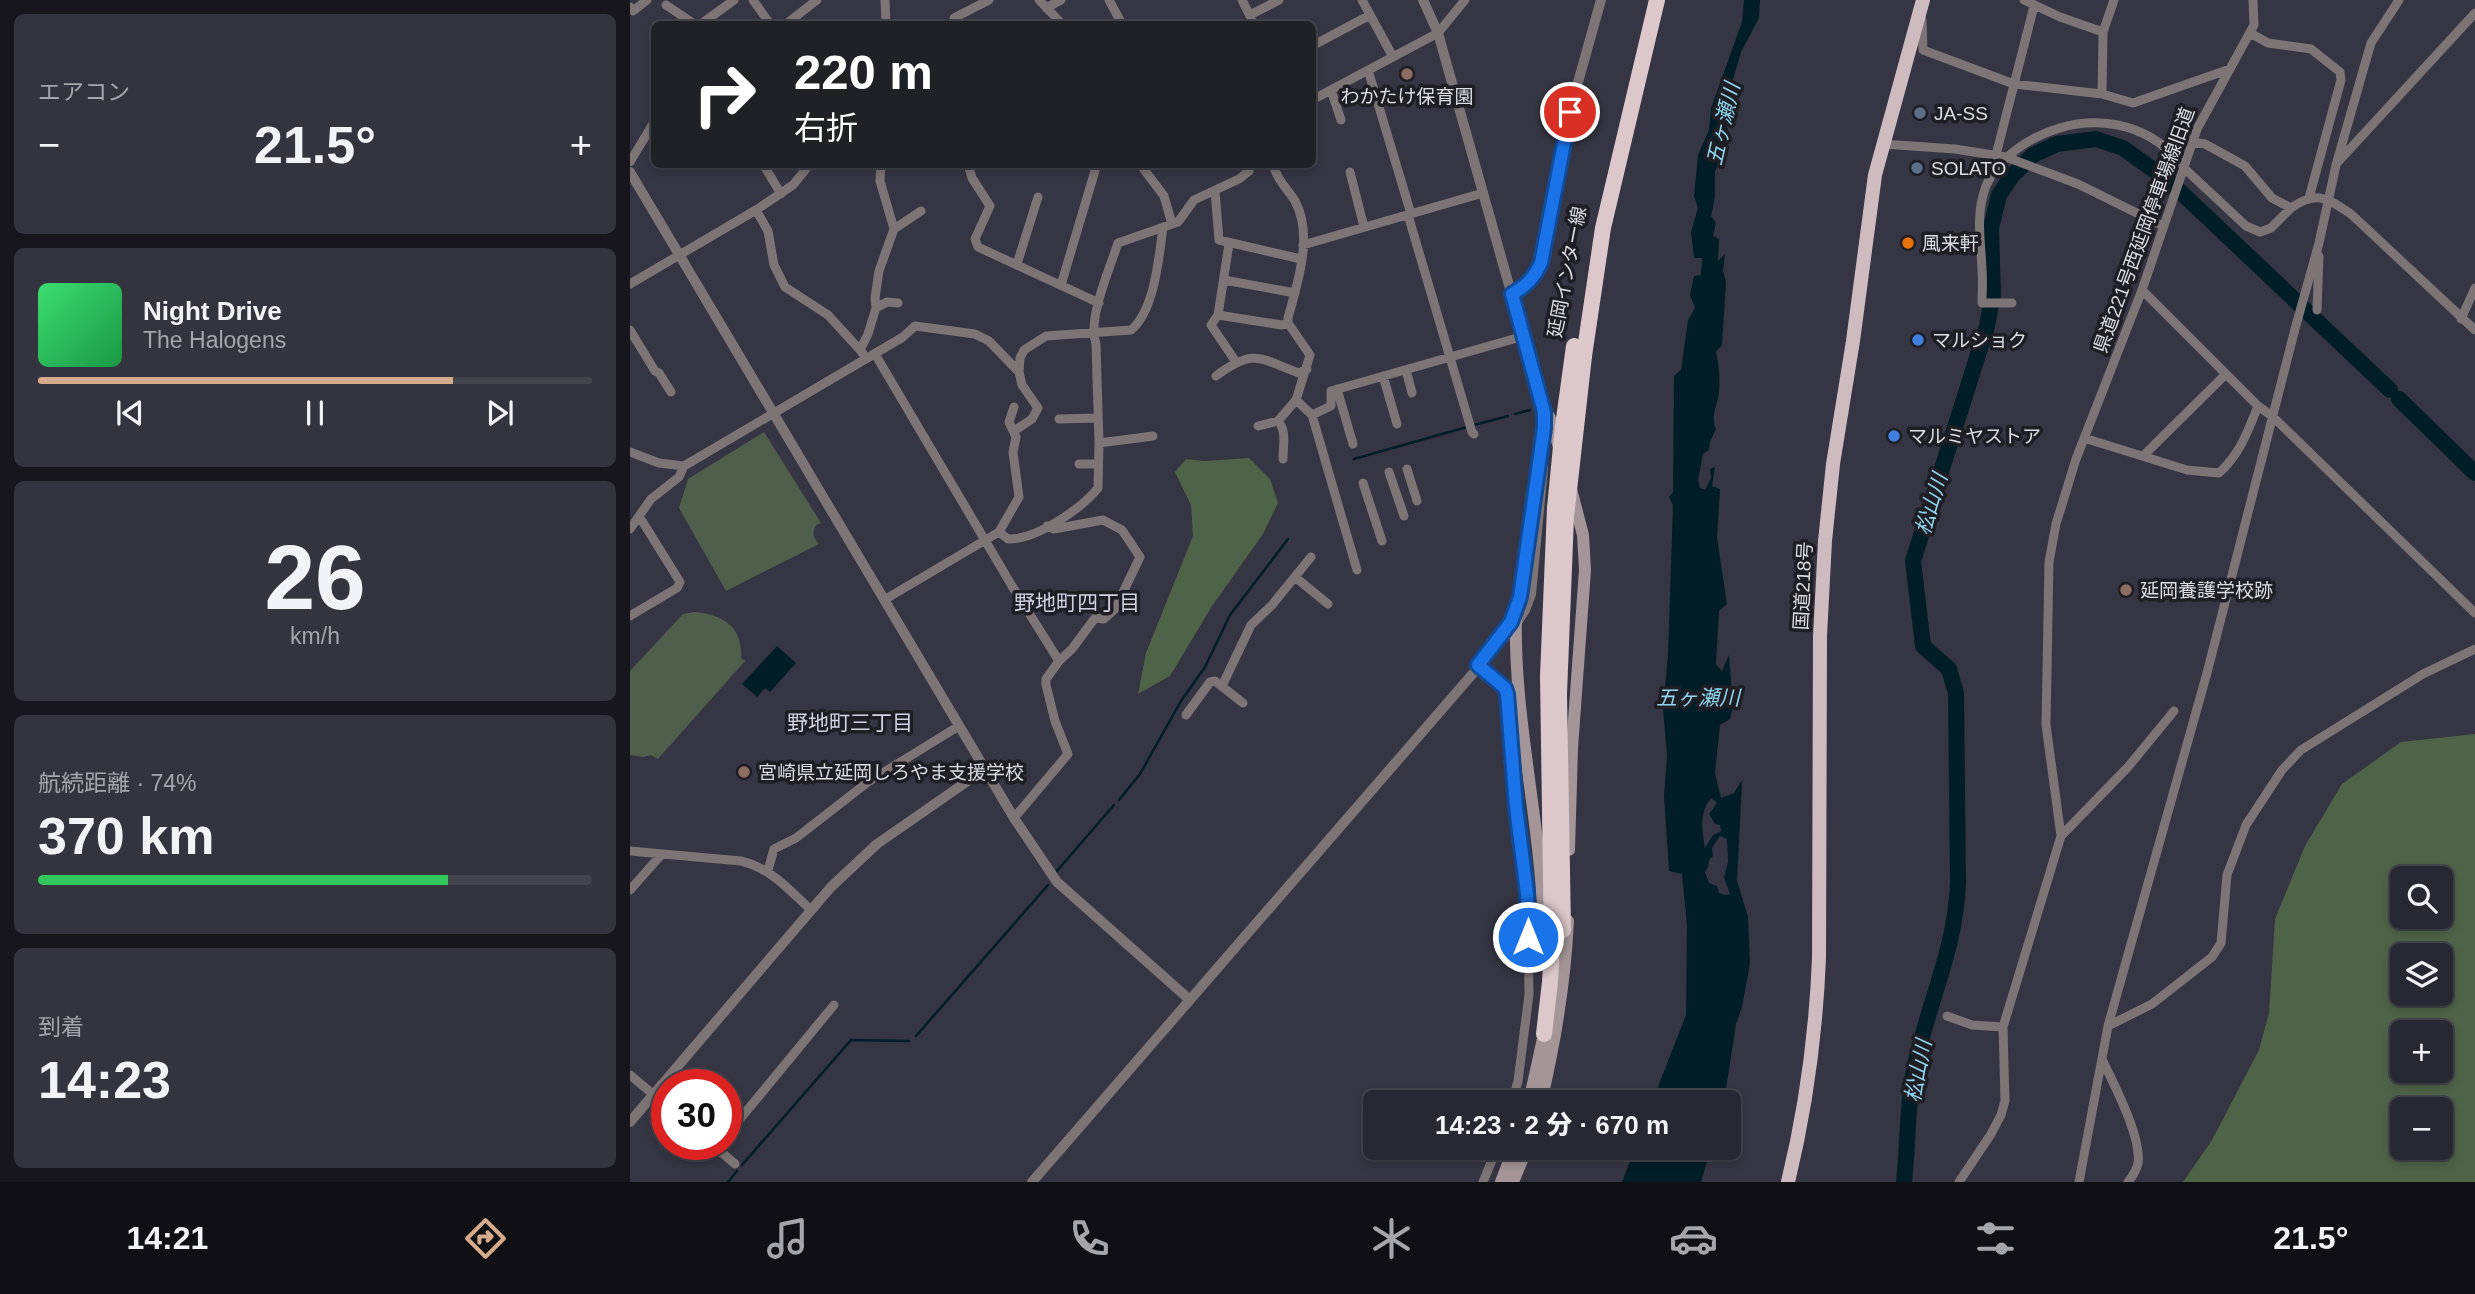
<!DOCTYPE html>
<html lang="ja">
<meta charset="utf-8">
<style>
:root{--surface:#282832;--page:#34343e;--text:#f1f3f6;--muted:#a5a6ac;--line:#44444d;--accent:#d6ab8b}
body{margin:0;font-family:Arial,"Noto Sans JP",sans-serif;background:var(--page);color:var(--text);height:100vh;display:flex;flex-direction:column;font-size:26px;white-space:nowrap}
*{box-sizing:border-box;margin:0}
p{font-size:23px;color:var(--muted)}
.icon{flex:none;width:38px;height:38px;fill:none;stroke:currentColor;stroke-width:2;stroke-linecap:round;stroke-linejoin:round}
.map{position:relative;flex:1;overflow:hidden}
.panel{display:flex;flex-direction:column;gap:14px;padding:14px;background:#16161c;width:630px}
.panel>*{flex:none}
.guide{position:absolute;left:21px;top:21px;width:665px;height:147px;border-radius:10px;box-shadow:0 4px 10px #0003,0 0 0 2px var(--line);background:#202124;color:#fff;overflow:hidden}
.fabs{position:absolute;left:1760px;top:866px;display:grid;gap:14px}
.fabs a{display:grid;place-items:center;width:63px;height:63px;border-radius:10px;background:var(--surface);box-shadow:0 4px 10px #0003,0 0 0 2px var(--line);font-size:35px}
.speed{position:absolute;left:21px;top:1069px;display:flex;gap:14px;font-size:35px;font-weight:700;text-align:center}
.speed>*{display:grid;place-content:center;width:91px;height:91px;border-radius:50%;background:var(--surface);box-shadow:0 4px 10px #0003,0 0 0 2px var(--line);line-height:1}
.speed .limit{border:10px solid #d22;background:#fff;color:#111}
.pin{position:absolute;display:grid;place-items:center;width:60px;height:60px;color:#fff;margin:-30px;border:4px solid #fff;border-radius:50%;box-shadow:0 2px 7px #0007}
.me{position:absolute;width:77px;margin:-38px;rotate:0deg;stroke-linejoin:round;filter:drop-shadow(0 0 5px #0008)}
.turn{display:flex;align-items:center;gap:24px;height:147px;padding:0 28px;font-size:32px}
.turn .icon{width:91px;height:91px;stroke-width:2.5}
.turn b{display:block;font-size:49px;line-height:60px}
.big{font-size:52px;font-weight:800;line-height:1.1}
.panel .widget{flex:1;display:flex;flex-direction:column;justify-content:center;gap:10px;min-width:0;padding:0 24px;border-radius:10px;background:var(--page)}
.panel .dial{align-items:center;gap:0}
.dial b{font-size:91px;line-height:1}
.song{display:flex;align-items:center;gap:21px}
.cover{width:84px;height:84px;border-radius:10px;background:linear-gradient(135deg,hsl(140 70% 55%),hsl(140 70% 35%))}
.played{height:7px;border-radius:4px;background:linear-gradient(90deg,var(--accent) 75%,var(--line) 75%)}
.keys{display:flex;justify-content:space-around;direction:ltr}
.heat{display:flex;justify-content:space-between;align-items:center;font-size:38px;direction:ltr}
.charge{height:10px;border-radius:5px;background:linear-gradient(90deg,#34c759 74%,var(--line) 0)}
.trip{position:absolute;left:733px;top:1090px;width:378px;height:70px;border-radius:10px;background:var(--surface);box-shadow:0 4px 10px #0003,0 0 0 2px var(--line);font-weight:800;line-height:70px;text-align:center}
.tab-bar{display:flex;height:112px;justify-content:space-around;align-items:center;background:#101014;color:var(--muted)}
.tab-bar .icon{width:49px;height:49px}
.tab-bar .current{color:var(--accent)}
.tab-bar b{font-size:32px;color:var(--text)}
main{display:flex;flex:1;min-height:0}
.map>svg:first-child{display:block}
</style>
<main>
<section class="panel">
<div class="widget"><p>エアコン</p>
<div class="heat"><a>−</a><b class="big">21.5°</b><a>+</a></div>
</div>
<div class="widget">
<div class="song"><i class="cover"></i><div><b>Night Drive</b><p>The Halogens</p></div></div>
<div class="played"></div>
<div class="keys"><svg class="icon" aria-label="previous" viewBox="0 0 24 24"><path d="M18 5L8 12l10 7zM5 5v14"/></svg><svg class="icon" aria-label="pause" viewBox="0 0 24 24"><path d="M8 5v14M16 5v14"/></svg><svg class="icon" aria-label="next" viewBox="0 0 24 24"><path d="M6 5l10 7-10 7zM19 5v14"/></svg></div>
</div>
<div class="widget dial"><b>26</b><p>km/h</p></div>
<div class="widget"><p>航続距離 · 74%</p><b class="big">370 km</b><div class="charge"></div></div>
<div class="widget"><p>到着</p><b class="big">14:23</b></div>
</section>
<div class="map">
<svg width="1845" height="1182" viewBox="0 0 1845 1182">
<rect width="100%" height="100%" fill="#363543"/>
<path fill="#505f4b" d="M134,432L191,523L186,525C182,533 183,537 189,544L96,591L49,508L58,479Z
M64,612C93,614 113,627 111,658L115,661L28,759L21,755L13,757L0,755V671L53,614Z"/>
<path fill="#4f6348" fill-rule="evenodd" d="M619,458L640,479L648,503L633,534L582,606L540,676L508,694L516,653L563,536L561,505L545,472L556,459L574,461Z
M1845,734V1182H1553L1582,1140L1629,1050L1639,1013L1645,919L1675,846L1712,784L1771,742ZM1773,878H1811V917H1773ZM1773,956H1811V994H1773ZM1773,1032H1811V1071H1773ZM1773,1110H1811V1148H1773Z"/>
<path fill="#011e28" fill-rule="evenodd" d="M1114,0H1130L1129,18L1111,52L1102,83L1106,90L1096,121L1099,135L1094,155L1085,171V197L1081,216L1086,223L1083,236L1089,239L1088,261L1095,254L1093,271L1096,282L1092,345L1086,352C1089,365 1090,378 1089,391C1088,405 1080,416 1086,429L1080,442L1079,450L1073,454L1068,480L1070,488L1075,490L1081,478L1080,469L1085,467L1082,486L1090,489L1087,538L1097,604L1089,611L1086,664L1092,671L1099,655L1103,707L1100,719L1090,725L1085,773L1091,798L1104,793L1112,780L1107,881L1118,917L1120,964L1112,1007L1106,1024L1094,1102H1022L1056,1015L1057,925L1052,874L1039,871L1034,796L1037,755L1033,709L1038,655L1043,505L1039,497L1043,492L1044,376L1051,370L1058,320L1065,308L1060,295L1064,276L1071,275L1072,258H1064L1061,232L1068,208L1064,196L1068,155L1079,130L1081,108L1112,22ZM1081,798L1087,803L1079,814L1085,824L1090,825L1091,831L1083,835L1075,848C1072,830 1069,813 1081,798ZM1090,836L1097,839L1098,862L1094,877L1100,894L1095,895L1089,893L1087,886L1079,883L1075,872L1078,867L1079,860L1083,856L1082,848Z
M147,646L166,663L140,692L135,688L127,697L112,684Z
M1005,1148H1081L1071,1182H992Z"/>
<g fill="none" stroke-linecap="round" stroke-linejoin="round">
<path stroke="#011e28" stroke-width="2.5" d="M885,414L900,410
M844,425L878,416
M724,459L837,427
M489,800L510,774L551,701L575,667L600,615L658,539
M426,872L484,805
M286,1036L418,885
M112,1165L221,1040L279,1041
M98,1182L107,1171"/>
<path stroke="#011e28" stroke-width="16" d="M1769,399L1845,473
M1274,1182C1278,1147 1277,1110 1283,1075C1295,1010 1326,950 1328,883L1326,693L1319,669L1293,646L1283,561L1357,326L1363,294L1361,228L1369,195L1382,176L1403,155L1427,144L1466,139L1493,148L1539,181L1760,390"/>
<path stroke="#7c7475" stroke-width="9" d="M123,0L140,24
M255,0L256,24
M409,0L432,24
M479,0L492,24
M612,0L624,24
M732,0L763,57
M1394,0L1430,17L1473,32
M1484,0L1473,32L1472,94L1503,103L1600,69
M36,5L64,24
M0,7L3,11L17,0
M416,8L431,0
M620,15L649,0
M324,18L359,0
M1292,20L1293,50L1384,84L1472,94
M71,24L104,0
M156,24L187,0
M1620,33L1638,43L1681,49L1710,72L1711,80L1679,198
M682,46L740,15
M738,70L781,214
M701,90L711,120
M682,100L808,33L835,0
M1563,142L1575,144L1615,166L1642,198L1661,208C1687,190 1697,198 1721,214L1845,330
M1252,144L1325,149L1376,157L1448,184L1533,226
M1366,155L1404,6
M0,162L24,122
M1707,163L1845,13
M133,164L151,194
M338,164L342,178L360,206L345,239L348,247L469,303
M510,164L534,196L542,224
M643,164C647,180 657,188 665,201C684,236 667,284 658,318V323L680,355L666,400L648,421
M720,172L734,227
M585,191L589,240L671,259
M126,210L138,231L144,265L155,287L198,315L230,350
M778,215L842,432L844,434
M264,229L291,211
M599,244L588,315L581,325L606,362
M673,245L853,193
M387,264L408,197
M594,280L665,293
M0,284L126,210L163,185L180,164
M431,285L467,164
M1512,290L1628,406L1642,416L1845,613
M1382,303H1352C1352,292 1353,281 1352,270C1351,240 1345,215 1356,186C1362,171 1375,158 1387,149C1439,111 1514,112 1554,168L1616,226L1630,232L1641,228L1661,208
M246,308L257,302L268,303
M1687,310L1689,256
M588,315L652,325L658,323
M1831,319L1845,288
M0,330L25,371L29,373L41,392
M245,354L382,586L429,661L416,679V685L425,721L438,754L384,818
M236,358L230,350L238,334L246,308L245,298L249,271L264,229L250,181L251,164
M776,370L782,393
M586,376C625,347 630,359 669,373L677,369
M753,376L767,424
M707,389L723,444
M666,400L682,415
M429,419L467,418
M628,426L648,421C657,431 653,446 653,459
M384,431L402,419L408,408L392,385L389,372
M1454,438L1557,470L1589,473C1610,454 1618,431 1628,406
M469,443L523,436
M0,452L29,463L54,466L273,337L285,326L345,334L359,341L389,372L390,358L394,350L416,336L501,330C525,310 529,256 533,227
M1513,456L1596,374
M449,464H468
M777,469L787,501
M759,472L774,516
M733,483L752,541
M417,526L424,529L473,520L492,530L510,557L485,609L474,619L465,618L442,649L429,661
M0,529L21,499L49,477L54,466
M369,532L378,539C406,540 451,509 468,488L469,443L466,344C457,319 480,268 488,243L548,222L564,200L609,179L619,171L621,164
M727,570L682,415L701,406V391L894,336
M665,577L698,604
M254,600L369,532L389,497L383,452L386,437L379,422L384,407
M0,616L47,588L50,582L9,516
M848,665L875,688L877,694L885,807L897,893L898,926L899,994L888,1081L882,1102
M592,686L621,625L642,605L681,557
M556,715L580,682L585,681L613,703
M1431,836L1498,767L1544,711
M0,851L111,861C141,868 159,890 181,910
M138,870L144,849L166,838L238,782L329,726
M0,890L31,855
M1317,1016L1342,1025L1373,1027
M1478,1026L1522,1004L1582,957L1591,943L1597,875L1616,825L1652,770L1671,750L1793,674L1845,649
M1472,1059C1483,1083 1512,1137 1508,1163C1507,1169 1502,1177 1498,1182
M0,1075L37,1106
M96,1136L204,1005
M82,1144L105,1164
M853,1182L867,1148
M1329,1182L1361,1134L1371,1115L1375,1101L1373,1027L1431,836L1416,725L1419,562L1426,524L1446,459L1512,290L1567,129L1624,25L1623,0
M1449,1182L1478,1026L1577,673L1665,329L1689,243L1706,165L1741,43L1769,0"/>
<path stroke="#7c7475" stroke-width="10" d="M0,172L384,818L427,882L560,1000
M882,294C896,286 904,278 911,263L945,93L971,0
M882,622L890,597L905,493
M0,1122L201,887L247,844L355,769
M402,1182L885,625L895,610L901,594L913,468V406L808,33L793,0"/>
<path stroke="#a39598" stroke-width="12" d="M913,406L923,424L928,444
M886,614C883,722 913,828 914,937
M939,850L942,748L955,570L953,535L941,489
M899,1102L914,1034L913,1025
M911,1102C925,1043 935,982 938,921
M871,1182L884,1148
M883,1182L897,1148"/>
<path stroke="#cebbbf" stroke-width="14" d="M1158,1182C1176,1108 1186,1033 1189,958L1190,636L1195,541L1203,464L1223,341L1245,175L1293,0"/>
<path stroke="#dcc7cb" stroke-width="16" d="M954,356L973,228L1027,0
M933,930L929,694L936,517
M914,1034L920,982L922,947L918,676L925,508"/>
<path stroke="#dcc7cb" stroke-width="16" d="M925,508L933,426L944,346
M936,517L954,356"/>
</g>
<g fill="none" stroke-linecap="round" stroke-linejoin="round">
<g stroke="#114b97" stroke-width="18">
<path id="route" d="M898,937L897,893L886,807L877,694L875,688L848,665L881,622L890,597L914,428V412L882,294C896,286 904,278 911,263L940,112"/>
</g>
<use href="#route" stroke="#1a73e8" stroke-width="12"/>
</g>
<g fill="#8d6e63" stroke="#1e1e24" stroke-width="2.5">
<circle cx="777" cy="74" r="7"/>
<circle cx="1496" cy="590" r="7"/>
<circle cx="114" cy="772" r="7"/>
</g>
<g fill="#5c6f8a" stroke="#1e1e24" stroke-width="2.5">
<circle cx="1290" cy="113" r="7"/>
<circle cx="1287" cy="168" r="7"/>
</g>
<circle fill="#e8710a" stroke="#1e1e24" stroke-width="2.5" cx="1278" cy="243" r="7"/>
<g fill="#3f7fe0" stroke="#1e1e24" stroke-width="2.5">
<circle cx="1288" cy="340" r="7"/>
<circle cx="1264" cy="436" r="7"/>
</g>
<g text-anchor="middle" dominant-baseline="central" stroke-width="7" stroke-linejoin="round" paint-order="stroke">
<g font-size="19" fill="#dcdce5" stroke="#1e1e24" text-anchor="start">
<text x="777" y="96" text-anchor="middle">わかたけ保育園</text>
<text x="1304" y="113">JA-SS</text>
<text x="1301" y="168">SOLATO</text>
<text x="1292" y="243">風来軒</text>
<text x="1302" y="340">マルショク</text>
<text x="1278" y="436">マルミヤストア</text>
<text x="1510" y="590">延岡養護学校跡</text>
<text x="128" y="772">宮崎県立延岡しろやま支援学校</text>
</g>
<g font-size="19" fill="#dcdce5" stroke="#1e1e24">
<text transform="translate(1514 230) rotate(-70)">県道221号西延岡停車場線旧道</text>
<text transform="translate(937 272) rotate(-79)">延岡インター線</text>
<text transform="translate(1173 586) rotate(-87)">国道218号</text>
</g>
<g font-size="21" font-style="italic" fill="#8fd5f0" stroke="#1e1e24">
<text transform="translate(1093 124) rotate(-77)">五ヶ瀬川</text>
<text transform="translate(1301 504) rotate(-73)">松山川</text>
<text x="1068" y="697">五ヶ瀬川</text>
<text transform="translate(1288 1071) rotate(-79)">松山川</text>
</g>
<g font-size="21" fill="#d2d2e3" stroke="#1e1e24">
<text x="447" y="602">野地町四丁目</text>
<text x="220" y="722">野地町三丁目</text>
</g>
</g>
</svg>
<div class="fabs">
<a><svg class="icon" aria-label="search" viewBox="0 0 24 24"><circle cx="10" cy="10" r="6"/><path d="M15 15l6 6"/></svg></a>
<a><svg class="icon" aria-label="layers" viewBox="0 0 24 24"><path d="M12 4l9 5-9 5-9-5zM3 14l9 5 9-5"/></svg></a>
<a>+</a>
<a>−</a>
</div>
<div class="speed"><div class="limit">30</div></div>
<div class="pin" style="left:940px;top:112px;background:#d93025"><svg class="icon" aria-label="arrive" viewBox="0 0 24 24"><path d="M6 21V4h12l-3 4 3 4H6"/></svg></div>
<svg class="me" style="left:898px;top:937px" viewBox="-20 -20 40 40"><circle r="17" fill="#1a73e8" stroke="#fff" stroke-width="3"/><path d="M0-11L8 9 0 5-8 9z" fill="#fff"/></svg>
<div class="trip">14:23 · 2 分 · 670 m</div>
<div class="guide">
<div class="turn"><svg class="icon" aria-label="right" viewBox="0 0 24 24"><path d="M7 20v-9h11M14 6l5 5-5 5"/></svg><div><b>220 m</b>右折</div></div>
</div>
</div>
</main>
<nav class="tab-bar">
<b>14:21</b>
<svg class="icon current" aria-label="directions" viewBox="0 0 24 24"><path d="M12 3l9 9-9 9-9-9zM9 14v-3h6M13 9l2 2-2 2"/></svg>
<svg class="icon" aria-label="music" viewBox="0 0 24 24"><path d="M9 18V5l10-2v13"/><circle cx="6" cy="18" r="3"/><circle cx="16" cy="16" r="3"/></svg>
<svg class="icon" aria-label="phone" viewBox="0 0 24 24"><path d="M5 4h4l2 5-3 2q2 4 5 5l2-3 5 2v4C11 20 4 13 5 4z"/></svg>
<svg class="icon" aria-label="climate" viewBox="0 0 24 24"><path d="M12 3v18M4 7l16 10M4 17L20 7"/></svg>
<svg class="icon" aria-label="car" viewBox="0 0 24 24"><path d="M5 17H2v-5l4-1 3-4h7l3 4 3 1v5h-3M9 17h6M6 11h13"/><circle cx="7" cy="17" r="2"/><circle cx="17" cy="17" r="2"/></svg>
<svg class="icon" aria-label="filters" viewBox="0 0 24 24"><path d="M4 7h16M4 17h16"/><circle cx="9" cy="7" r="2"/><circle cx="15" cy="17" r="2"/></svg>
<b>21.5°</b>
</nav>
